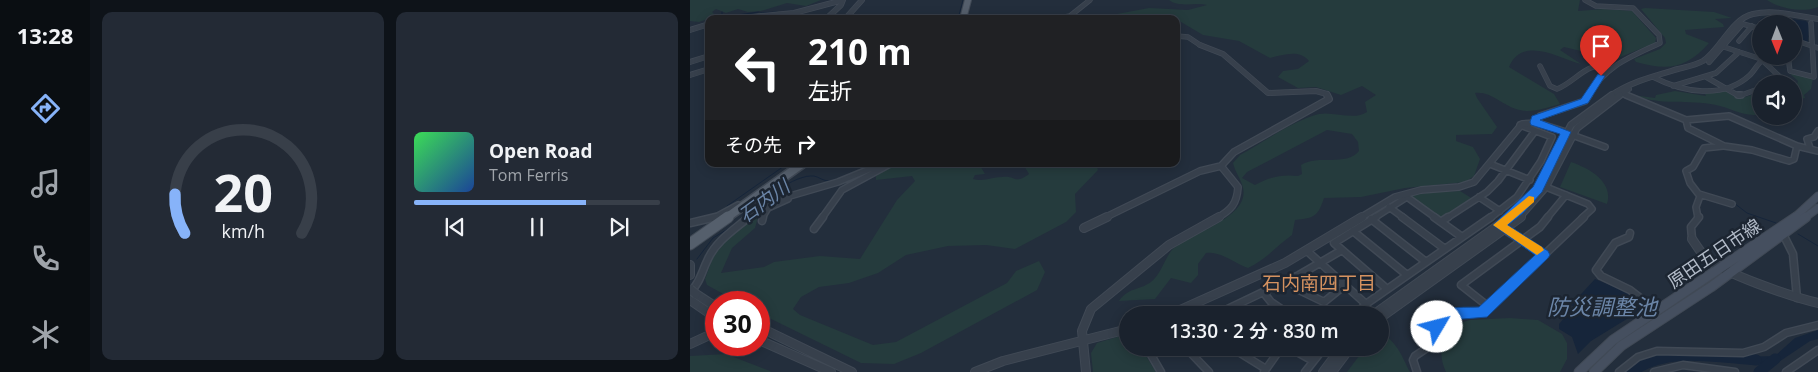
<!DOCTYPE html>
<html lang="ja">
<meta charset="utf-8">
<style>
:root{--surface:#1a222d;--page:#232a35;--text:#f1f3f6;--muted:#9fa4aa;--line:#383f49;--accent:#87b3f9}
body{margin:0;font-family:"Open Sans","Noto Sans JP",sans-serif;background:var(--page);color:var(--text);height:100vh;display:flex;flex-direction:column;font-size:19px;white-space:nowrap}
*{box-sizing:border-box;margin:0}
p{font-size:16px;color:var(--muted)}
.icon{flex:none;width:28px;height:28px;fill:none;stroke:currentColor;stroke-width:2;stroke-linecap:round;stroke-linejoin:round}
.map{position:relative;flex:1;overflow:hidden}
.side{display:flex;flex-direction:column;gap:12px;padding:12px;background:#0e1319;width:600px}
.side>*{flex:none}
.guide{position:absolute;left:15px;top:15px;width:475px;height:152px;border-radius:10px;box-shadow:0 2px 12px #0003,0 0 0 1px var(--line);background:#202124;color:#fff;overflow:hidden}
.needle{width:32px;rotate:179deg}
.controls{position:absolute;left:1062px;top:15px;display:grid;gap:10px}
.controls a{display:grid;place-items:center;width:50px;height:50px;border-radius:50%;background:var(--surface);box-shadow:0 2px 12px #0003,0 0 0 1px var(--line);font-size:25px}
.speed{position:absolute;left:15px;top:291px;display:flex;gap:10px;font-size:25px;font-weight:700;text-align:center}
.speed>*{display:grid;place-content:center;width:65px;height:65px;border-radius:50%;background:var(--surface);box-shadow:0 2px 12px #0003,0 0 0 1px var(--line);line-height:1}
.speed .limit{border:8px solid #d22;background:#fff;color:#111}
.pin{position:absolute;display:grid;place-items:center;width:42px;height:42px;color:#fff;margin:-51px -21px;border-radius:50% 50% 50% 0;rotate:-45deg;box-shadow:0 0 5px #0007}
.pin .icon{rotate:45deg}
.me{position:absolute;width:55px;margin:-28px;rotate:53deg;stroke-linejoin:round;filter:drop-shadow(0 0 4px #0008)}
.turn{display:flex;align-items:center;gap:18px;height:105px;padding:0 20px;font-size:22px}
.turn .icon{width:65px;height:65px;stroke-width:2.5}
.turn b{display:block;font-size:35px;line-height:42px}
.then{display:flex;align-items:center;height:48px;padding:0 20px;background:#0003;gap:10px;font-size:19px}
.side .widget{flex:1;display:flex;flex-direction:column;justify-content:center;gap:8px;min-width:0;padding:0 18px;border-radius:10px;background:var(--page)}
.side .dial{align-items:center;gap:0}
.dial svg{height:130px;overflow:visible;fill:none;stroke:var(--line);stroke-width:7;stroke-linecap:round;text-anchor:middle}
.dial text{fill:var(--text);stroke:none}
.song{display:flex;align-items:center;gap:15px}
.cover{width:60px;height:60px;border-radius:8px;background:linear-gradient(135deg,hsl(130 70% 55%),hsl(220 70% 35%))}
.played{height:5px;border-radius:2px;background:linear-gradient(90deg,var(--accent) 70%,var(--line) 70%)}
.keys{display:flex;justify-content:space-around;direction:ltr}
.side .tiles{flex:1;display:grid;gap:12px;grid-template-columns:repeat(2,1fr)}
.trip{position:absolute;left:429px;top:306px;width:270px;height:50px;border-radius:25px;background:var(--surface);box-shadow:0 2px 12px #0003,0 0 0 1px var(--line);font-weight:600;line-height:50px;text-align:center}
main{display:flex;flex:1;min-height:0}
.menu{display:flex;flex-direction:column;width:90px;justify-content:space-around;align-items:center;background:#0a0e12;color:var(--muted)}
.menu .icon{width:35px;height:35px}
.menu .active{color:var(--accent)}
.menu b{font-size:22px;color:var(--text)}
.map>svg:first-child{display:block}
</style>
<main>
<nav class="menu">
<b>13:28</b>
<svg class="icon active" aria-label="directions" viewBox="0 0 24 24"><path d="M12 3l9 9-9 9-9-9zM9 14v-3h6M13 9l2 2-2 2"/></svg>
<svg class="icon" aria-label="music" viewBox="0 0 24 24"><path d="M9 18V5l10-2v13"/><circle cx="6" cy="18" r="3"/><circle cx="16" cy="16" r="3"/></svg>
<svg class="icon" aria-label="phone" viewBox="0 0 24 24"><path d="M5 4h4l2 5-3 2q2 4 5 5l2-3 5 2v4C11 20 4 13 5 4z"/></svg>
<svg class="icon" aria-label="climate" viewBox="0 0 24 24"><path d="M12 3v18M4 7l16 10M4 17L20 7"/></svg>
</nav>
<section class="side">
<div class="tiles">
<div class="widget dial"><svg viewBox="0 0 100 80">
<path d="M14 69A42 42 0 1 1 86 69"/>
<path d="M14 69A42 42 0 0 1 8 45" stroke="#87b3f9"/>
<text x="50" y="56" font-size="32" font-weight="700">20</text>
<text x="50" y="72" font-size="11">km/h</text>
</svg></div>
<div class="widget">
<div class="song"><i class="cover"></i><div><b>Open Road</b><p>Tom Ferris</p></div></div>
<div class="played"></div>
<div class="keys"><svg class="icon" aria-label="previous" viewBox="0 0 24 24"><path d="M18 5L8 12l10 7zM5 5v14"/></svg><svg class="icon" aria-label="pause" viewBox="0 0 24 24"><path d="M8 5v14M16 5v14"/></svg><svg class="icon" aria-label="next" viewBox="0 0 24 24"><path d="M6 5l10 7-10 7zM19 5v14"/></svg></div>
</div>
</div>
</section>
<div class="map">
<svg width="1128" height="372" viewBox="0 0 1128 372">
<rect width="100%" height="100%" fill="#232e3c"/>
<path fill="#253b3d" fill-rule="evenodd" d="M0,0H131L116,6L97,3L71,11L58,12L48,9L36,13L26,9L22,12L26,16L9,22L0,21Z
M479,0H890L888,11L914,9L942,11L966,38L965,43L923,60L890,45L895,52L874,47L870,50L891,64C869,58 832,35 819,67L864,94L870,104C856,108 840,114 826,109C812,105 801,91 785,93L787,98L807,127L802,134L766,135V141L783,147L790,159L784,176L775,182L715,188L671,197L634,198C628,216 625,218 605,220L602,235C585,247 577,259 558,268C544,263 531,251 516,253L508,264V275L501,283L481,278L465,299L429,301C439,287 448,291 461,282C471,274 475,258 482,250C499,233 560,218 553,188C551,179 545,172 543,163L550,155C574,142 602,121 629,114C644,111 664,121 677,112L675,102L686,95L672,86L651,95L626,87L608,88L588,77L593,71L608,69L619,61C609,49 593,55 580,58L549,41L513,35L486,19H400L459,8L498,10L517,5C505,2 489,8 479,0ZM637,130L662,134L668,142L669,151C656,167 628,154 611,165L612,174L608,176C591,174 580,177 565,185L552,178L557,172Z
M1077,0H1128V7C1113,13 1090,9 1077,0Z
M955,8L1024,12L1042,18L1025,19L1033,24L1034,27L995,30L996,34L1019,43C996,69 978,71 946,62L944,59L970,49L976,43L975,38L951,9Z
M1098,72L1123,78L1121,89L1114,95L1115,98L1111,99L1104,93L1108,81Z
M1034,90L1049,99L1071,92V114C1056,118 1041,108 1026,105C998,99 970,106 943,95L965,98L966,95L985,91L1016,96L1015,94Z
M881,162C899,168 924,182 917,204L870,187Z
M204,164H289L295,174L285,175L283,179C295,182 301,177 312,177C326,175 324,185 339,174L333,164H406L408,170L385,194L386,212L376,222L325,249L296,245L258,246L216,255L188,273L159,283L129,287L111,297L103,309L110,315L183,345L206,342L317,283L326,271L349,261L355,272L347,290L231,353L204,364L171,363L69,313V302H48L17,285L15,279C18,272 20,264 23,257C33,236 68,207 90,200L75,209L68,217L65,228L42,248L31,273L74,267L84,262L130,256L170,259L207,200L225,181L222,176L186,180V176Z
M770,191L783,199L752,218L719,196L742,192Z
M820,318L848,320L872,334L877,343V359L870,372H756C748,355 751,343 760,326L780,320Z
M692,333C709,345 711,355 720,372H657L675,348H690Z
M437,334L438,348H451L466,372H403L401,353L407,343Z
M36,354L80,371L81,372H0V356Z"/>
<path fill="#16253a" d="M1080,16L1116,21L1119,24L1118,42L1104,39V24H1071V26L1065,25L1072,18Z
M905,279L944,295L958,306L901,341L888,354L882,337L869,329V324L884,307L881,305Z
M1128,330V339L1120,341L1080,368L1049,357L1085,356L1105,338Z"/>
<g fill="none" stroke-linecap="round" stroke-linejoin="round">
<path stroke="#16253a" stroke-width="1" d="M32,12V17L69,12
M70,13L87,12
M47,16L67,13
M268,19L273,0
M1044,203L1057,213L1086,223
M37,206L97,164
M58,214C70,201 105,174 124,176C129,177 133,181 139,181C154,179 169,170 182,164
M1108,234L1128,246
M7,259L23,238L43,226"/>
<path stroke="#16253a" stroke-width="11" d="M941,372C978,346 1023,357 1066,360
M1069,372L1085,359"/>
<g stroke="#404955" stroke-width="5.5">
<path id="minor-far2" d="M895,0L906,6L943,8L969,35L970,43C938,58 917,65 898,96
M364,19L380,16L400,0
M1053,24L1071,29
M486,36L498,37L510,45
M1104,40L1128,48
M1049,41L1062,26
M1034,47L1071,59L1090,77L1088,82L1083,84
M1098,56L1100,71L1124,77L1121,23
M850,66L860,86L867,89C886,82 899,58 920,69
M963,77C992,92 1033,100 1060,75C1065,70 1067,64 1073,60
M1016,77L1049,96L1071,88
M983,86L1026,73L1049,52
M931,93L939,96"/>
</g>
<g stroke="#404955" stroke-width="8">
<path id="minor-far1" d="M936,95L996,120L998,128L1034,146L1062,150L1099,161L1104,159L1107,146L1128,151
M1048,95H1051
M996,120L1039,116L1107,146
M845,122L850,116L895,101L899,95
M882,135L915,147
M1120,148L1117,139L1124,137L1128,131
M800,164L840,180
M856,187L898,204L902,209L892,218
M1009,194L1042,204
M789,197L810,211
M699,207L714,218
M24,218L48,205
M58,218L76,203L148,182L192,164
M72,218L78,208L98,199
M132,218L152,190L200,164
M684,218L717,197L746,218
M757,218L797,192L808,181L845,131
M800,218L827,197L851,161L862,137L830,125
M857,218L876,195
M1008,218L1006,207L1010,196L1000,183L996,171L1003,167L1014,148L1033,146"/>
</g>
<g stroke="#404955" stroke-width="9">
<path id="minor" d="M686,217L644,243L697,289
M712,217L755,249
M744,217L772,237
M681,219L736,262
M72,221L73,217
M752,221L758,217
M0,223L26,217
M812,228L854,255
M124,229L133,217
M663,231L717,275
M940,233L939,237L925,243L906,270L911,276L940,290L967,311
M1093,234L1103,254L1107,298
M1002,239L1001,227L1009,217
M617,251L676,304
M599,279L607,289L634,302L655,285
M573,292L581,302L600,315
M0,293C11,281 11,273 18,259C26,241 45,229 59,217
M546,305L553,315
M799,307L771,285L850,227L858,217
M525,315L609,275L652,250
M665,315L676,304L801,217
M457,348L471,372
M496,348L519,372
M542,348L576,369
M600,348L623,361
M574,372L591,348
M615,372L634,348
M727,372L723,360L725,356L743,344L751,318C765,309 782,317 796,310L894,217
M929,372L948,357L967,351L1053,353L1074,347L1096,333L1128,325
M964,372L993,365L1045,372
M1096,372L1128,350"/>
</g>
<g stroke="#404955" stroke-width="6">
<path id="tertiary-far2" d="M40,19L104,13L153,0
M136,19L151,5L153,0
M155,19L172,0
M0,30L19,24
M510,45L533,54L578,93L626,91L637,94L638,96
M0,62L19,56
M1019,62L1052,24
M0,75L19,69
M920,96C940,82 964,76 988,69C996,67 1006,65 1013,61C1031,49 1041,19 1063,14C1084,9 1107,16 1128,19
M928,96L939,89"/>
</g>
<g stroke="#404955" stroke-width="8">
<path id="tertiary-far1" d="M414,218L510,171L531,166L544,152L639,99L637,95
M527,218C541,210 547,204 548,187L531,166
M670,218L705,197L731,190L769,187L784,182L832,124L848,123L879,133
M818,218L829,210L848,189L881,125L922,95
M829,218L856,187L887,128L930,95"/>
</g>
<g stroke="#404955" stroke-width="10">
<path id="tertiary" d="M394,228L417,217
M1002,239C1006,245 1011,253 1016,258C1034,274 1103,297 1128,303
M0,265V275
M6,294L26,307
M0,300L26,318
M479,315L595,263L672,217
M683,315L820,217
M690,318L831,217
M69,327L162,372
M69,340L141,372
M0,344L26,332
M285,372L313,361L438,329
M396,372L392,331L401,309L479,245L529,217
M633,372L651,348
M642,372L660,348"/>
</g>
<g stroke="#404955" stroke-width="9">
<path id="secondary-far1" d="M1104,218L1128,196
M1114,218L1128,208"/>
</g>
<g stroke="#404955" stroke-width="11">
<path id="secondary" d="M889,372L923,340L1106,217
M904,372L931,346L1021,287L1116,217"/>
</g>
<g stroke="#404955" stroke-width="8">
<path id="primary-far2" d="M273,19L278,0"/>
</g>
<g stroke="#404955" stroke-width="11">
<path id="primary-far1" d="M36,218L112,164"/>
</g>
<g stroke="#404955" stroke-width="13">
<path id="primary" d="M0,244L38,217"/>
</g>
<use href="#minor-far2" stroke="#37404c" stroke-width="4"/>
<use href="#minor-far1" stroke="#37404c" stroke-width="5"/>
<use href="#minor" stroke="#37404c" stroke-width="6"/>
<use href="#tertiary-far2" stroke="#37404c" stroke-width="4.5"/>
<use href="#tertiary-far1" stroke="#37404c" stroke-width="5.5"/>
<use href="#tertiary" stroke="#37404c" stroke-width="8"/>
<use href="#secondary-far1" stroke="#454f5f" stroke-width="7"/>
<use href="#secondary" stroke="#454f5f" stroke-width="9"/>
<use href="#primary-far2" stroke="#555f6c" stroke-width="6"/>
<use href="#primary-far1" stroke="#555f6c" stroke-width="8"/>
<use href="#primary" stroke="#555f6c" stroke-width="11"/>
<g stroke="#404955" stroke-width="10" stroke-linecap="butt">
<path id="tertiary-bridge" d="M0,289L6,294"/>
</g>
<use href="#tertiary-bridge" stroke="#37404c" stroke-width="8"/>
</g>
<path fill="#1a73e8" stroke="#114b97" d="M908,74L915,76L898,103L850,120L881,132L852,192L833,213L818,225L858,251L860,255L858,258L797,317L761,320L757,322L752,331H742L740,327C751,304 766,308 789,307L845,255L803,225L843,187L870,134L841,125L840,122L842,116L891,99Z"/>
<path fill="#f59e0b" d="M839,196L844,197V202L817,225L852,247L854,250L847,255L803,225Z"/>
<g text-anchor="middle" dominant-baseline="central" stroke-width="5" stroke-linejoin="round" paint-order="stroke">
<g font-size="18" fill="#b2bbc8" stroke="#1c2531">
<text transform="translate(1024 253) rotate(-34)">原田五日市線</text>
</g>
<g font-size="19" font-style="italic" fill="#6b85a7" stroke="#1c2531">
<text transform="translate(74 201) rotate(-36)">石内川</text>
</g>
<g font-size="19" fill="#d59260" stroke="#1c2531">
<text x="629" y="283">石内南四丁目</text>
</g>
<g font-size="22" font-style="italic" fill="#6b85a7" stroke="#1c2531">
<text x="912" y="306">防災調整池</text>
</g>
</g>
</svg>
<div class="controls">
<a><svg class="needle" viewBox="-14 -14 28 28"><path d="M0-13l5 13h-10z" fill="#e53935"/><path d="M0 13l5-13h-10z" fill="#9fa4aa"/></svg></a>
<a><svg class="icon" aria-label="sound" viewBox="0 0 24 24"><path d="M4 9h4l5-4v14l-5-4H4zM17 9q2 3 0 6"/></svg></a>
</div>
<div class="speed"><div class="limit">30</div></div>
<div class="pin" style="left:911px;top:76px;background:#d93025"><svg class="icon" aria-label="arrive" viewBox="0 0 24 24"><path d="M6 21V4h12l-3 4 3 4H6"/></svg></div>
<svg class="me" style="left:747px;top:327px" viewBox="-20 -20 40 40"><circle r="19" fill="#fff"/><path d="M0-13L10 11 0 6-10 11z" fill="#1a73e8"/></svg>
<div class="trip">13:30 · 2 分 · 830 m</div>
<div class="guide">
<div class="turn"><svg class="icon" aria-label="left" viewBox="0 0 24 24"><path d="M17 20v-9H6M10 6l-5 5 5 5"/></svg><div><b>210 m</b>左折</div></div>
<div class="then">その先<svg class="icon" aria-label="right" viewBox="0 0 24 24"><path d="M7 20v-9h11M14 6l5 5-5 5"/></svg></div>
</div>
</div>
</main>
